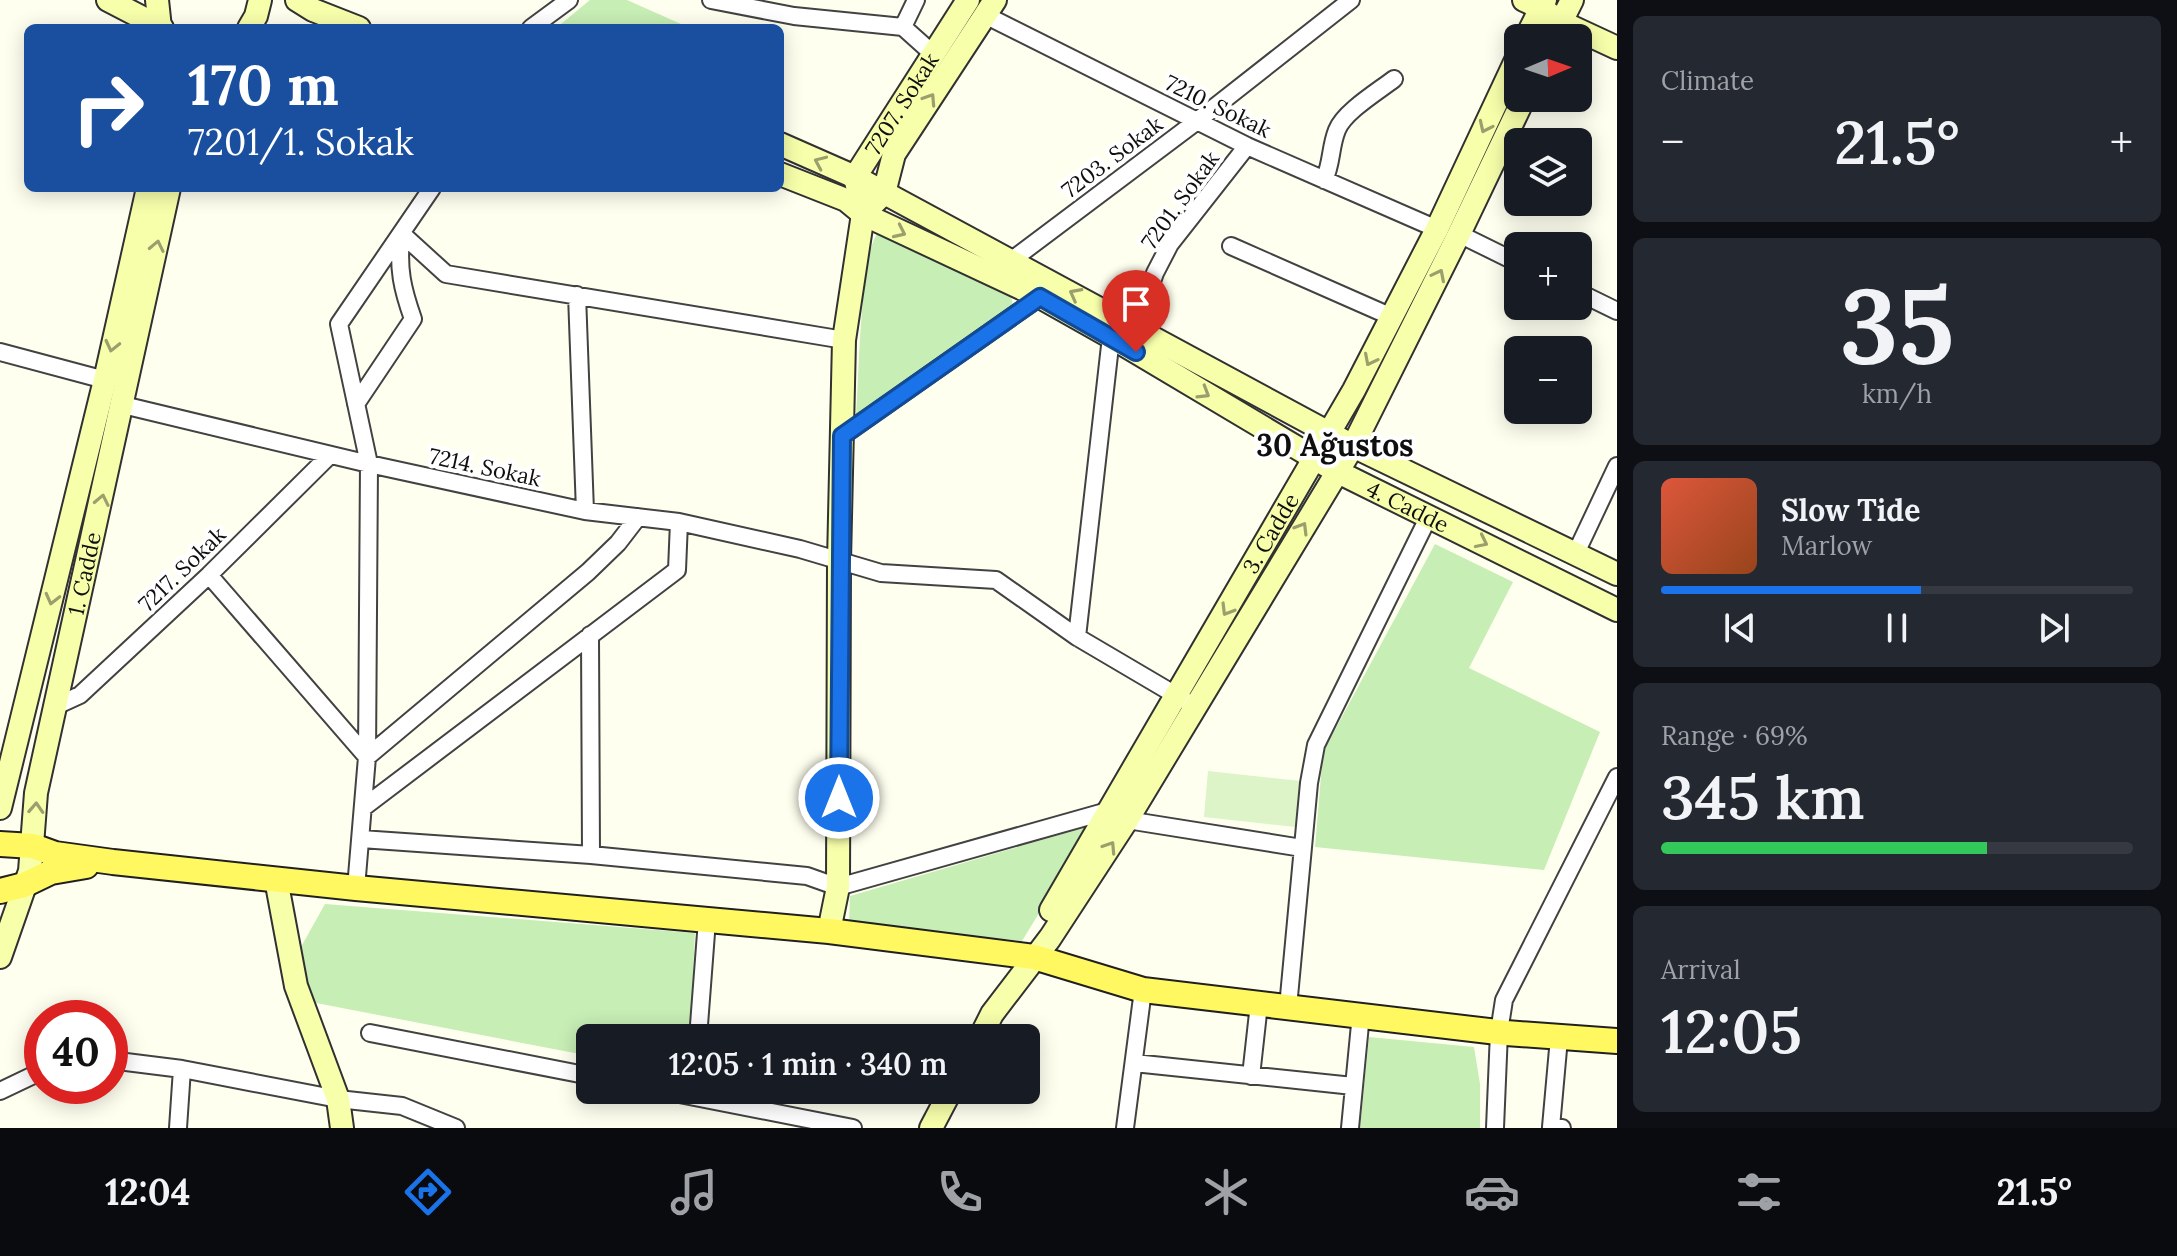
<!DOCTYPE html>
<meta charset="utf-8">
<style>
:root{--surface:#171b24;--page:#242831;--text:#f1f3f6;--muted:#9ea1a6;--line:#363941;--accent:#1a73e8}
body{margin:0;font-family:Lora,serif;background:var(--page);color:var(--text);height:100vh;display:flex;flex-direction:column;font-size:30px;white-space:nowrap}
*{box-sizing:border-box;margin:0}
p{font-size:26px;color:var(--muted)}
.icon{flex:none;width:44px;height:44px;fill:none;stroke:currentColor;stroke-width:2;stroke-linecap:round;stroke-linejoin:round}
.map{position:relative;flex:1;overflow:hidden}
.panel{display:flex;flex-direction:column;gap:16px;padding:16px;background:#0d0f14;width:560px}
.panel>*{flex:none}
.banner{position:absolute;left:24px;top:24px;width:760px;height:168px;border-radius:12px;box-shadow:0 4px 20px #0003;background:#1a4fa0;color:#fff;overflow:hidden}
.needle{width:52px;rotate:88deg}
.buttons{position:absolute;left:1504px;top:24px;display:grid;gap:16px}
.buttons a{display:grid;place-items:center;width:88px;height:88px;border-radius:12px;background:var(--surface);box-shadow:0 4px 20px #0003;font-size:40px}
.speed{position:absolute;left:24px;top:1000px;display:flex;gap:16px;font-size:40px;font-weight:700;text-align:center}
.speed>*{display:grid;place-content:center;width:104px;height:104px;border-radius:50%;background:var(--surface);box-shadow:0 4px 20px #0003;line-height:1}
.speed .limit{border:12px solid #d22;background:#fff;color:#111}
.pin{position:absolute;display:grid;place-items:center;width:68px;height:68px;color:#fff;margin:-82px -34px;border-radius:50% 50% 50% 0;rotate:-45deg;box-shadow:0 0 8px #0007}
.pin .icon{rotate:45deg}
.me{position:absolute;width:88px;margin:-44px;rotate:0deg;stroke-linejoin:round;filter:drop-shadow(0 0 6px #0008)}
.turn{display:flex;align-items:center;gap:28px;height:168px;padding:0 32px;font-size:36px}
.turn .icon{width:104px;height:104px;stroke-width:2.5}
.turn b{display:block;font-size:56px;line-height:68px}
.big{font-size:60px;font-weight:600;line-height:1.1}
.panel .card{flex:1;display:flex;flex-direction:column;justify-content:center;gap:12px;min-width:0;padding:0 28px;border-radius:12px;background:var(--page)}
.panel .dial{align-items:center;gap:0}
.dial b{font-size:104px;line-height:1}
.song{display:flex;align-items:center;gap:24px}
.cover{width:96px;height:96px;border-radius:12px;background:linear-gradient(135deg,hsl(10 70% 55%),hsl(20 70% 35%))}
.played{height:8px;border-radius:4px;background:linear-gradient(90deg,var(--accent) 55%,var(--line) 55%)}
.keys{display:flex;justify-content:space-around;direction:ltr}
.heat{display:flex;justify-content:space-between;align-items:center;font-size:44px;direction:ltr}
.charge{height:12px;border-radius:6px;background:linear-gradient(90deg,#34c759 69%,var(--line) 0)}
.trip{position:absolute;left:576px;top:1024px;width:464px;height:80px;border-radius:12px;background:var(--surface);box-shadow:0 4px 20px #0003;font-weight:600;line-height:80px;text-align:center}
.dock{display:flex;height:128px;justify-content:space-around;align-items:center;background:#090b0e;color:var(--muted)}
.dock .icon{width:56px;height:56px}
.dock .current{color:var(--accent)}
.dock b{font-size:36px;color:var(--text)}
main{display:flex;flex:1;min-height:0}
.map>svg:first-child{display:block}
</style>
<main>
<div class="map">
<svg width="1617" height="1128" viewBox="0 0 1617 1128">
<rect width="100%" height="100%" fill="#fffff0"/>
<path fill="#c7eeb5" d="M590,0H627L690,28H556Z
M890,231L1010,291L1013,306L856,417C859,382 860,258 877,234Z
M1435,544L1513,582L1469,668L1600,732L1544,870L1315,847L1323,752Z
M1093,825L1022,941L849,924L850,896Z
M325,904L695,933L690,1038H590V1056L311,1002L301,947Z
M1369,1037L1474,1047L1480,1084V1128H1360Z"/>
<path fill="#dcf4c8" d="M1208,771L1301,781L1296,827L1204,817Z"/>
<g fill="none" stroke-linecap="round" stroke-linejoin="round">
<g stroke="#424242" stroke-width="20">
<path id="street" d="M711,0L794,16L903,27L932,53
M985,15L1247,146L1437,229
M903,27L916,0
M531,28L569,0
M1324,180C1332,164 1330,147 1337,130C1344,112 1377,92 1394,79
M402,234L446,274L844,340
M1459,234L1518,263
M1231,246L1392,317
M1012,260L1197,121L1351,0
M1578,292L1617,311
M577,295L585,511
M1136,327L1155,273L1170,244L1247,146
M1111,337L1077,637L1184,700
M0,352L105,380
M356,404L413,319C402,288 398,269 401,237
M123,405L369,464L585,511L679,522L800,549L881,573L996,580L1077,637
M842,436L1040,297
M1575,555L1617,466
M209,575L367,757L588,572L618,543L638,517
M590,635L591,855
M56,706L80,695L209,575L330,455
M364,807L677,570L679,522
M361,839L591,855L807,876L838,887L1111,810L1127,820L1302,848
M356,888L367,757L369,464L339,324L432,188
M1288,1007L1309,783L1316,745L1429,516
M370,1033L590,1076
M698,1038L707,920
M1559,1038L1551,1127L1562,1128
M110,1060L182,1069L338,1099L402,1106L456,1128
M1134,1063L1353,1086
M1251,1076L1259,1004
M659,1090L853,1128
M0,1091L42,1071
M178,1128L182,1069
M1125,1128L1143,990
M1350,1128L1361,1014
M1495,1128L1499,1032L1504,1000L1617,777"/>
</g>
<g stroke="#313131" stroke-width="26">
<g id="secondary">
<path d="M108,0L162,28"/>
<path d="M157,0L160,28"/>
<path d="M297,0L313,10L359,28"/>
<path d="M1524,0L1541,8L1561,22L1617,48"/>
<path d="M249,28L256,16L260,0"/>
<path d="M1526,38L1545,0"/>
<path d="M1553,38L1572,0"/>
<path d="M780,144L855,177L1353,446L1617,574"/>
<path id="s1" d="M780,174L846,200L863,214L1040,297L1111,337L1336,471L1617,610"/>
<path id="s2" d="M858,190L855,177L968,0"/>
<path d="M0,808L105,380L148,188"/>
<path d="M276,879L296,986L338,1099L342,1128"/>
<path id="s3" d="M1051,910L1354,390L1437,229L1518,56"/>
<path d="M829,931L838,887L839,561L844,340L863,214L884,193L894,154L995,0"/>
<path id="s4" d="M0,957L30,871L36,793L169,188"/>
<path d="M980,1038L992,1014L1050,938L1127,820L1353,446L1459,234L1524,98"/>
<path d="M931,1128L951,1090"/>
</g>
</g>
<g stroke="#202020" stroke-width="28">
<path id="primary" d="M0,844L33,846L55,854L113,862L356,888L829,931L1034,957L1143,990L1506,1033L1617,1041
M0,891L24,885L51,872L86,866"/>
</g>
<use href="#street" stroke="#fff" stroke-width="16"/>
<use href="#secondary" stroke="#f8ffab" stroke-width="22"/>
<use href="#primary" stroke="#fff860" stroke-width="24"/>
</g>
<defs><path id="oneway-chevron" d="M-2-3.5L2.5 0L-2 3.5" fill="none" stroke-width="1.6" stroke-linecap="round" stroke-linejoin="round" transform="scale(2)"/></defs>
<g stroke="#9b9f6d">
<use href="#oneway-chevron" transform="translate(930 99) rotate(-57)"/>
<use href="#oneway-chevron" transform="translate(1485 127) rotate(115)"/>
<use href="#oneway-chevron" transform="translate(820 162) rotate(-156)"/>
<use href="#oneway-chevron" transform="translate(900 232) rotate(25)"/>
<use href="#oneway-chevron" transform="translate(157 246) rotate(-78)"/>
<use href="#oneway-chevron" transform="translate(1439 275) rotate(-63)"/>
<use href="#oneway-chevron" transform="translate(1075 294) rotate(-152)"/>
<use href="#oneway-chevron" transform="translate(112 346) rotate(103)"/>
<use href="#oneway-chevron" transform="translate(1370 360) rotate(117)"/>
<use href="#oneway-chevron" transform="translate(1204 393) rotate(31)"/>
<use href="#oneway-chevron" transform="translate(102 500) rotate(-78)"/>
<use href="#oneway-chevron" transform="translate(1302 528) rotate(-59)"/>
<use href="#oneway-chevron" transform="translate(1482 542) rotate(26)"/>
<use href="#oneway-chevron" transform="translate(52 599) rotate(104)"/>
<use href="#oneway-chevron" transform="translate(1227 610) rotate(121)"/>
<use href="#oneway-chevron" transform="translate(36 808) rotate(-87)"/>
<use href="#oneway-chevron" transform="translate(1110 847) rotate(-57)"/>
</g>
<g fill="none" stroke-linecap="round" stroke-linejoin="round">
<g stroke="#114b97" stroke-width="20">
<path id="route" d="M839,798L842,436L1040,297L1136,352"/>
</g>
<use href="#route" stroke="#1a73e8" stroke-width="14"/>
</g>
<g text-anchor="middle" dominant-baseline="central" stroke-width="8" stroke-linejoin="round" paint-order="stroke">
<g font-size="22" fill="#0f0f0f" stroke="#fff">
<text stroke="none"><textPath href="#s2" startOffset="100">7207. Sokak</textPath></text>
<text transform="translate(1218 106) rotate(26)">7210. Sokak</text>
<text transform="translate(1112 157) rotate(-37)">7203. Sokak</text>
<text transform="translate(1180 200) rotate(-54)">7201. Sokak</text>
<text transform="translate(485 467) rotate(12)">7214. Sokak</text>
<text stroke="none"><textPath href="#s1" startOffset="712">4. Cadde</textPath></text>
<text stroke="none"><textPath href="#s3" startOffset="436">3. Cadde</textPath></text>
<text transform="translate(182 569) rotate(-44)">7217. Sokak</text>
<text stroke="none"><textPath href="#s4" startOffset="394">1. Cadde</textPath></text>
</g>
<g font-size="30" font-weight="bold" fill="#0f0f0f" stroke="#fff">
<text x="1335" y="445">30 Ağustos</text>
</g>
</g>
</svg>
<div class="buttons">
<a><svg class="needle" viewBox="-14 -14 28 28"><path d="M0-13l5 13h-10z" fill="#e53935"/><path d="M0 13l5-13h-10z" fill="#9ea1a6"/></svg></a>
<a><svg class="icon" aria-label="layers" viewBox="0 0 24 24"><path d="M12 4l9 5-9 5-9-5zM3 14l9 5 9-5"/></svg></a>
<a>+</a>
<a>−</a>
</div>
<div class="speed"><div class="limit">40</div></div>
<div class="pin" style="left:1136px;top:352px;background:#d93025"><svg class="icon" aria-label="arrive" viewBox="0 0 24 24"><path d="M6 21V4h12l-3 4 3 4H6"/></svg></div>
<svg class="me" style="left:839px;top:798px" viewBox="-20 -20 40 40"><circle r="17" fill="#1a73e8" stroke="#fff" stroke-width="3"/><path d="M0-11L8 9 0 5-8 9z" fill="#fff"/></svg>
<div class="trip">12:05 · 1 min · 340 m</div>
<div class="banner">
<div class="turn"><svg class="icon" aria-label="right" viewBox="0 0 24 24"><path d="M7 20v-9h11M14 6l5 5-5 5"/></svg><div><b>170 m</b>7201/1. Sokak</div></div>
</div>
</div>
<section class="panel">
<div class="card"><p>Climate</p>
<div class="heat"><a>−</a><b class="big">21.5°</b><a>+</a></div>
</div>
<div class="card dial"><b>35</b><p>km/h</p></div>
<div class="card">
<div class="song"><i class="cover"></i><div><b>Slow Tide</b><p>Marlow</p></div></div>
<div class="played"></div>
<div class="keys"><svg class="icon" aria-label="previous" viewBox="0 0 24 24"><path d="M18 5L8 12l10 7zM5 5v14"/></svg><svg class="icon" aria-label="pause" viewBox="0 0 24 24"><path d="M8 5v14M16 5v14"/></svg><svg class="icon" aria-label="next" viewBox="0 0 24 24"><path d="M6 5l10 7-10 7zM19 5v14"/></svg></div>
</div>
<div class="card"><p>Range · 69%</p><b class="big">345 km</b><div class="charge"></div></div>
<div class="card"><p>Arrival</p><b class="big">12:05</b></div>
</section>
</main>
<nav class="dock">
<b>12:04</b>
<svg class="icon current" aria-label="directions" viewBox="0 0 24 24"><path d="M12 3l9 9-9 9-9-9zM9 14v-3h6M13 9l2 2-2 2"/></svg>
<svg class="icon" aria-label="music" viewBox="0 0 24 24"><path d="M9 18V5l10-2v13"/><circle cx="6" cy="18" r="3"/><circle cx="16" cy="16" r="3"/></svg>
<svg class="icon" aria-label="phone" viewBox="0 0 24 24"><path d="M5 4h4l2 5-3 2q2 4 5 5l2-3 5 2v4C11 20 4 13 5 4z"/></svg>
<svg class="icon" aria-label="climate" viewBox="0 0 24 24"><path d="M12 3v18M4 7l16 10M4 17L20 7"/></svg>
<svg class="icon" aria-label="car" viewBox="0 0 24 24"><path d="M5 17H2v-5l4-1 3-4h7l3 4 3 1v5h-3M9 17h6M6 11h13"/><circle cx="7" cy="17" r="2"/><circle cx="17" cy="17" r="2"/></svg>
<svg class="icon" aria-label="filters" viewBox="0 0 24 24"><path d="M4 7h16M4 17h16"/><circle cx="9" cy="7" r="2"/><circle cx="15" cy="17" r="2"/></svg>
<b>21.5°</b>
</nav>
